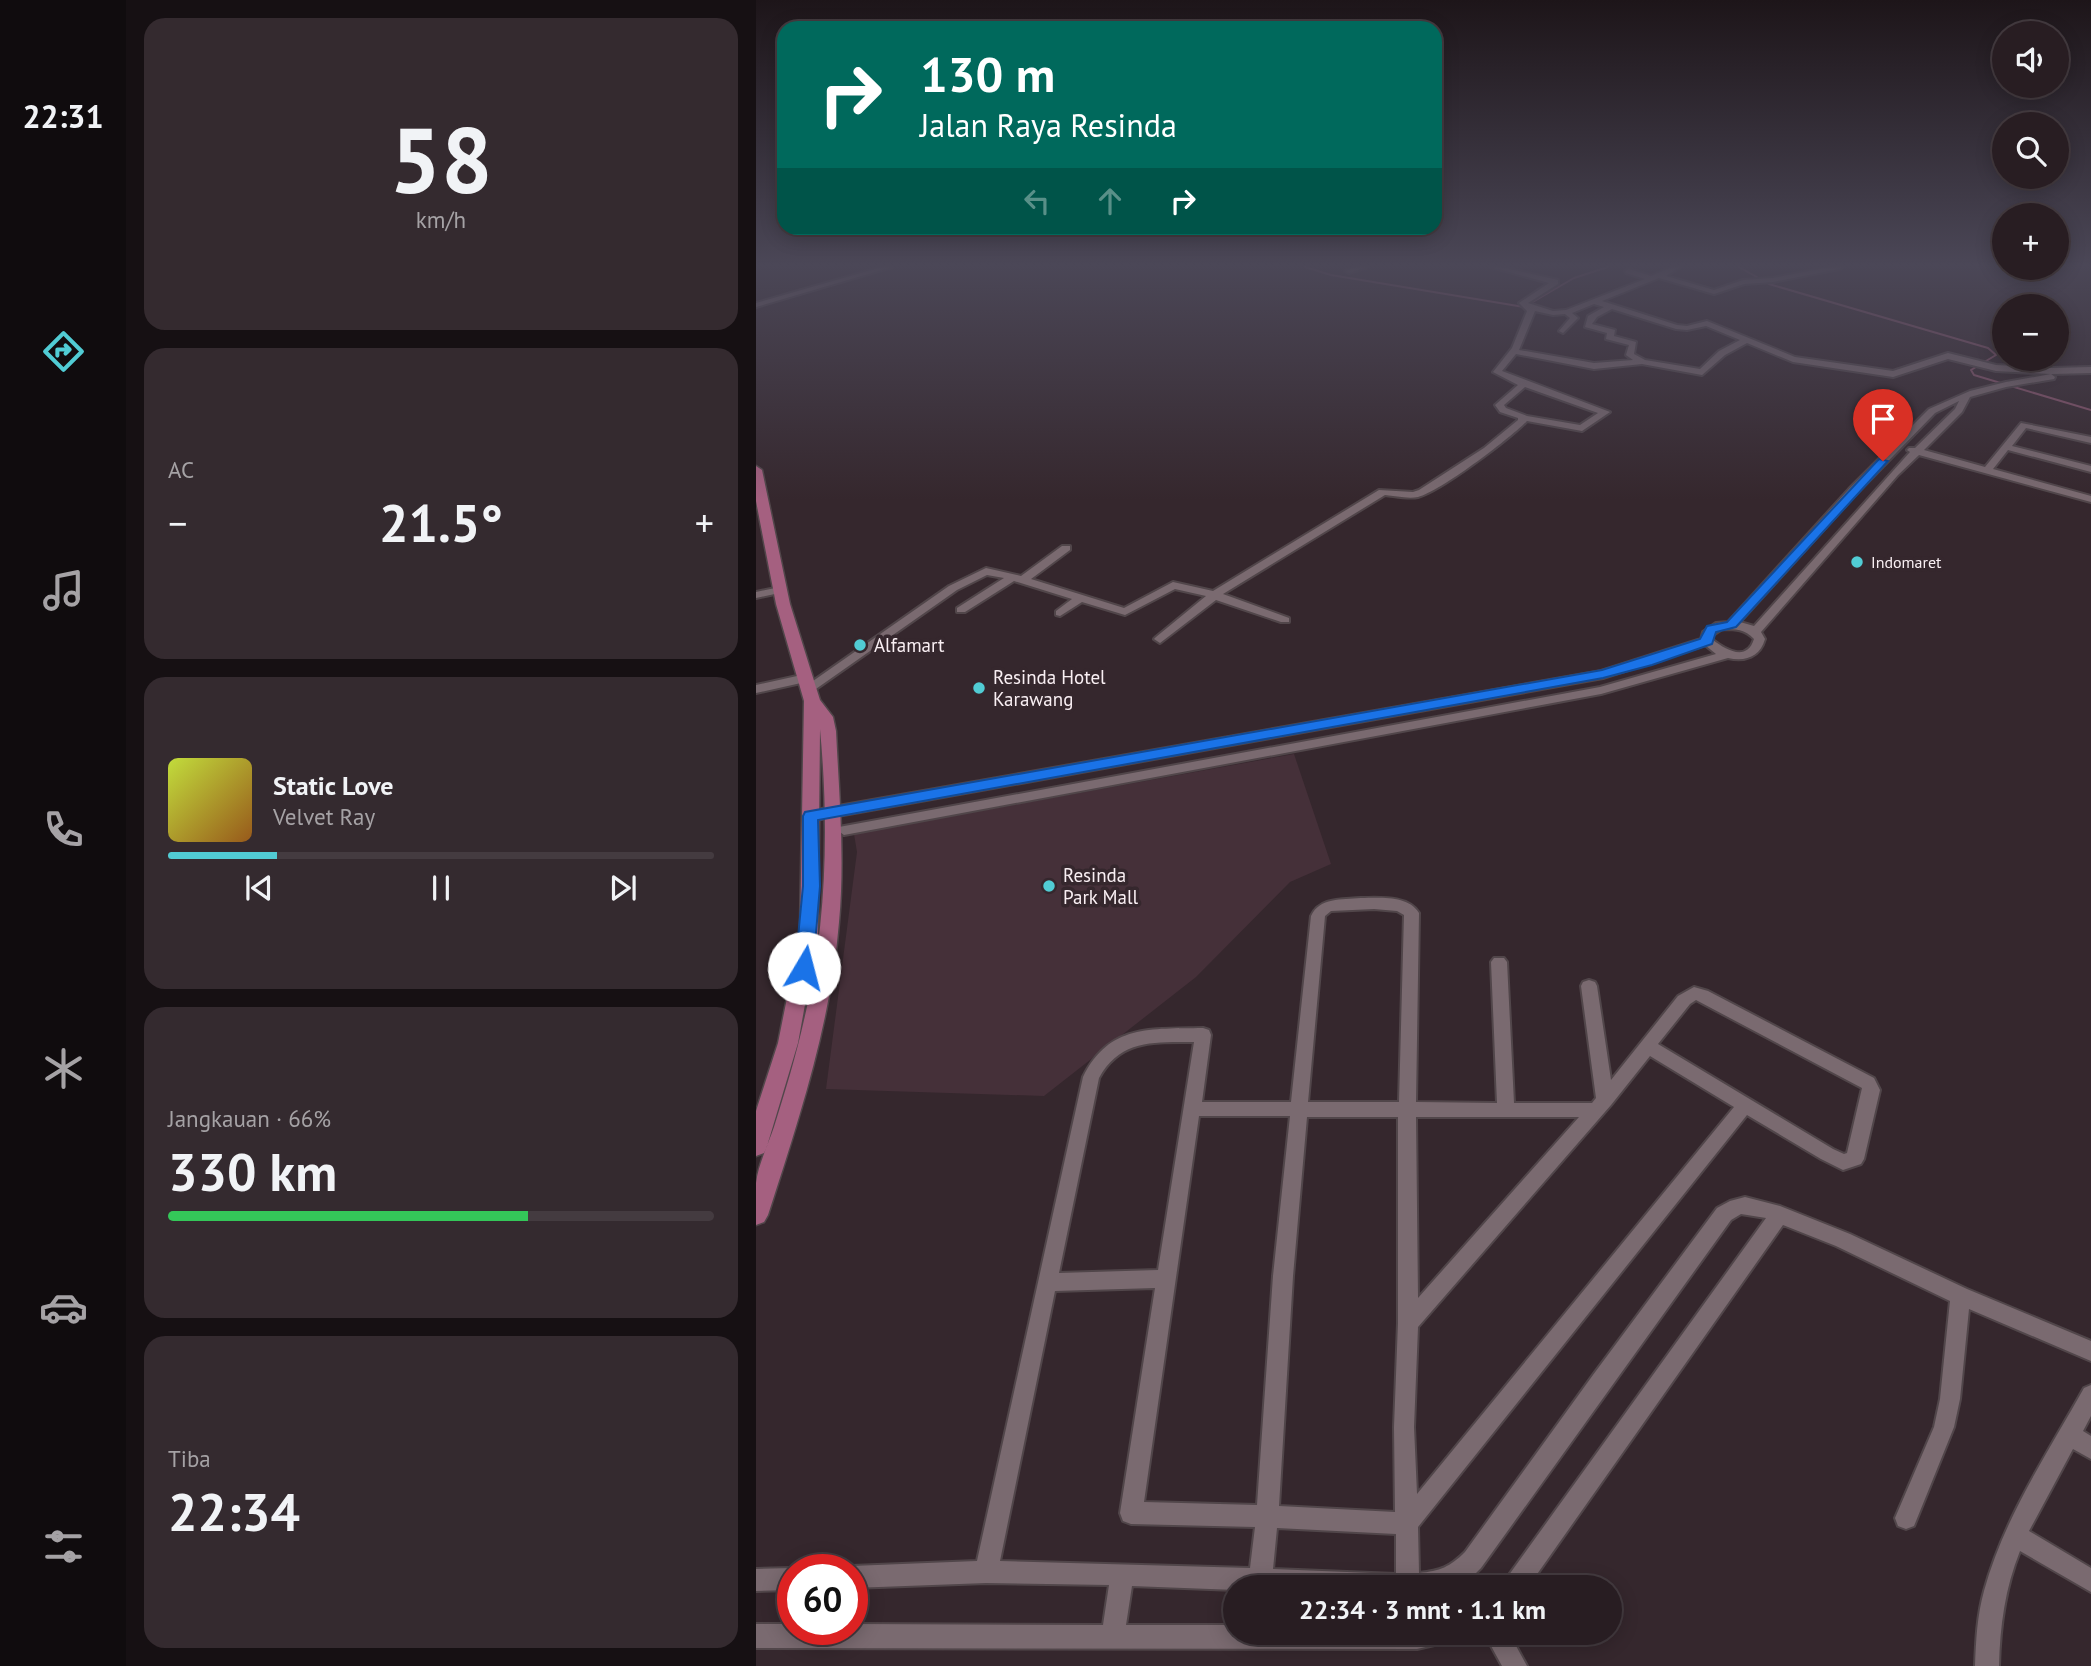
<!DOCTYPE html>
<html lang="id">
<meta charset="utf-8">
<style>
:root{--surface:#281d22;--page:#342a2f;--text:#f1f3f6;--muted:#a5a2a5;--line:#443b40;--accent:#51ccd4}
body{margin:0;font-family:"PT Sans",sans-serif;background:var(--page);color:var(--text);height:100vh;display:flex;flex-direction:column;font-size:26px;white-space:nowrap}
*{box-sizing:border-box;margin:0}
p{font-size:23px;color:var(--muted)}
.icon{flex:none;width:38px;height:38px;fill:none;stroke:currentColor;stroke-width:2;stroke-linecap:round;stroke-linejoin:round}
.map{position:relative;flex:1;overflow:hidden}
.details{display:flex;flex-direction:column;gap:18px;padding:18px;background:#161013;width:630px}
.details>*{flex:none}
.guide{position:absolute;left:21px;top:21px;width:665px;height:214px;border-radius:21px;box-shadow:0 4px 18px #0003,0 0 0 2px var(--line);background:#00695c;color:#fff;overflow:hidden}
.controls{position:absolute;left:1236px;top:21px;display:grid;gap:14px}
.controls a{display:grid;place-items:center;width:77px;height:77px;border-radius:50%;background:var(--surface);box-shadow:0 4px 18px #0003,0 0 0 2px var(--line);font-size:35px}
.speed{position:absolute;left:21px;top:1554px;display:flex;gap:14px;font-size:35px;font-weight:700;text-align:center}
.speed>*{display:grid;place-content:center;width:91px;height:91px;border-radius:50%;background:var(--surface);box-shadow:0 4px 18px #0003,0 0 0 2px var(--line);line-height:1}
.speed .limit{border:10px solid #d22;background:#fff;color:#111}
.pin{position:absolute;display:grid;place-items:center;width:60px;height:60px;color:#fff;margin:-72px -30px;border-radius:50% 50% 50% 0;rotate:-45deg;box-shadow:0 0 7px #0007}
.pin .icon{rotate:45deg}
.me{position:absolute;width:77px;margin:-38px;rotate:8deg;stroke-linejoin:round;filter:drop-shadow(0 0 5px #0008)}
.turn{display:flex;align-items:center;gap:24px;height:147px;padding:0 28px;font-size:32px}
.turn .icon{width:91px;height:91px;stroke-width:2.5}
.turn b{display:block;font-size:49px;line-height:60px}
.lanes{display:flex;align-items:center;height:66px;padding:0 28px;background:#0003;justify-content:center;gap:35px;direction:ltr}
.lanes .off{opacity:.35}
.big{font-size:52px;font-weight:700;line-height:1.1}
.details .widget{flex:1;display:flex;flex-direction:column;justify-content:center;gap:10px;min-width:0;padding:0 24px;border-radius:21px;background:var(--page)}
.details .dial{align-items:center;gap:0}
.dial b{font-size:91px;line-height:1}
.song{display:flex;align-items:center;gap:21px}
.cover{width:84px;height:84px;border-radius:10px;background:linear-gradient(135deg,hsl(70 70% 55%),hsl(30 70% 35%))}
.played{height:7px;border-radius:4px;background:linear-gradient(90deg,var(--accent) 20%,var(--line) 20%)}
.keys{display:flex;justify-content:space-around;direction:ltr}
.heat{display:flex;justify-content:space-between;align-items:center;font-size:38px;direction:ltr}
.charge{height:10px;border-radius:5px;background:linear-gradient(90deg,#34c759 66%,var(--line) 0)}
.trip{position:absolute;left:467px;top:1575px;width:399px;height:70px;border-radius:35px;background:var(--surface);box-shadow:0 4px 18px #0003,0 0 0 2px var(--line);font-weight:700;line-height:70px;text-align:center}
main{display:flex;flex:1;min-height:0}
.menu{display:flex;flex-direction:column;width:126px;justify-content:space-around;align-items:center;background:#100c0e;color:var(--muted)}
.menu .icon{width:49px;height:49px}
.menu .selected{color:var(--accent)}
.menu b{font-size:32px;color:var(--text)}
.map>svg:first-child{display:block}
</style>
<main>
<nav class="menu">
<b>22:31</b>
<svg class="icon selected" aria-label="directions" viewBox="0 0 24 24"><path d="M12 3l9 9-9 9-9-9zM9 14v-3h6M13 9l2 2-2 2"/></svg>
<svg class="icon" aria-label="music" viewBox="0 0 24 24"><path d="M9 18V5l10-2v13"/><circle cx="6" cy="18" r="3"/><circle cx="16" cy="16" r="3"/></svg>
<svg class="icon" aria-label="phone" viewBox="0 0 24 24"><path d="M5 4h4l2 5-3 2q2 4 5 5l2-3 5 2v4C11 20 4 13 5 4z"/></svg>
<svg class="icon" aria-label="climate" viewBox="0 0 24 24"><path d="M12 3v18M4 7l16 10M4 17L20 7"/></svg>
<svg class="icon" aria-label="car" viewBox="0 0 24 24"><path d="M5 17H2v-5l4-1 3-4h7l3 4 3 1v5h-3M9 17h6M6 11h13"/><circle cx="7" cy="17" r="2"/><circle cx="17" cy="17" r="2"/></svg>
<svg class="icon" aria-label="filters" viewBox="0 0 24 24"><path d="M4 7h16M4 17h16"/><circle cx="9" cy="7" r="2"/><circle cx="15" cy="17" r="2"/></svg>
</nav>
<section class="details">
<div class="widget dial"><b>58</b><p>km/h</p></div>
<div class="widget"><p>AC</p>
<div class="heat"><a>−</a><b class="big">21.5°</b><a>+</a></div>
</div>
<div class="widget">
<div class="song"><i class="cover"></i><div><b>Static Love</b><p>Velvet Ray</p></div></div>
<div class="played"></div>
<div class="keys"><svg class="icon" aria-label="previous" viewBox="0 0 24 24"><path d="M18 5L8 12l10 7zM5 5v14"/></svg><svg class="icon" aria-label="pause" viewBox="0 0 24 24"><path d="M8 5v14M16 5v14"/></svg><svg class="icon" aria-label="next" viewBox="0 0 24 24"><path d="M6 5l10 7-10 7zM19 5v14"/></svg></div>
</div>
<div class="widget"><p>Jangkauan · 66%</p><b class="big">330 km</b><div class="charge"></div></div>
<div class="widget"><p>Tiba</p><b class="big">22:34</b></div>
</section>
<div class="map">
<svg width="1335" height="1666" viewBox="0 0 1335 1666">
<rect width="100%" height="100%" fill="#35272d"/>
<path fill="#453039" d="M538,754L575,864L534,882L440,977L288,1096L70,1089L101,852L98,834Z"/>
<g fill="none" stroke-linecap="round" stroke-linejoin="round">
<path stroke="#88546b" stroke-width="2" d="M549,267L575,275L768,307L818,278L852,267
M983,267L1013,284L1232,348L1240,355L1215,370L1218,375L1335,410"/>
<g stroke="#51464a" stroke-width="4">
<path id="minor" d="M126,267H136L0,307V303Z
M600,267H611L593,273L589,271Z
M735,267H745L802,280V284L772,303L797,311L810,310L889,279L870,273L869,271L873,269L895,276L916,267H924L910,276L958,290L987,280L1017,278L1074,267H1086L1083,269L1017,282L988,284L958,294L903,278L846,301L921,325L931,326L951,321L1039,357L1137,371L1192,353L1240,365L1295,368L1335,367V373L1295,374L1240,371L1192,359L1137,377L1037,362L991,343L969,355L946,375L886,364L838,369L760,354L746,371L854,412L826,431L771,421C753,439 685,491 662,497C652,499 639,496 629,495L467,594L533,618V622H525L460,600L404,643L398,639L400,637L450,596L419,589L369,615L326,602L304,616L300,615V611L316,599L258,581L209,612H201V608L248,578L231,575L201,590L57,691L53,692L47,688L193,586L230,568L265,576L306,546H314V550L275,579L368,608L417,582L457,591L623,490L657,492L663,490L728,448L762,420V418L744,412L739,405L762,385L737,372L756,348L771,311L763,303L793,283ZM838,304L848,307L832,316L829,327L851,333L850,339L873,345L870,355L877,360L838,363L763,350L779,311L797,315L809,314L814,318L803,331L807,333L822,318L816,313ZM856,309L920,329L931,330L950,326L984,340L963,351L944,369L889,360L878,354L880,342L858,336L859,330L836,324L841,317ZM769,387L842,413L824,425L771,416L750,408L748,405Z
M1295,374L1299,377L1298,379L1250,387L1214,397L1206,412L1168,450L1229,467L1265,423L1335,437V443L1270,428L1256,446L1335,466V472L1252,450L1237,469L1335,496V502L1163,455L1142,475L1005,632L1009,639C1004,657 989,662 972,658L845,694L88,835L81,830L83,827L844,687L960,654L949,645L847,678L54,821L47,816L54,811L845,671L945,639L947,632L960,623L972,622L1093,489L1173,409L1214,391L1250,382ZM1203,401L1199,409L1159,448H1153L1151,450L1154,452L998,626L984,622L1101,493L1179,413ZM966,629C980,629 989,629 998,639C991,662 970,650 957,640V635Z
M24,587L28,588V592L0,598V592Z
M50,674L54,675L56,678L54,681L0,693V685Z
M605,898C624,898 652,895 663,913L660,1102L741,1103L735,962L738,958H748L751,962L758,1103H836L840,1098L825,986L827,982L833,980L839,982L841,986L855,1080L922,996L938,987L952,991L1118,1078L1124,1090L1108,1159L1105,1164L1087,1170L1065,1159L991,1115L662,1527L663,1573C684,1571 694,1567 709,1552L837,1375L961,1208L974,1201L989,1197L1024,1206L1094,1234L1211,1289L1335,1341V1361L1213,1309L1204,1399L1198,1427L1158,1526L1150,1529L1142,1526L1139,1518L1178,1427L1184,1399L1194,1301L1080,1246L1027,1225L772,1587H747L750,1579L1010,1218L985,1214L975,1220L725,1568L710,1583L700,1587H480V1590L376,1586L370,1625H480V1633H700L696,1641L661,1649L0,1648V1624H37V1629H96V1624L347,1625L353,1585L230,1583L96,1588V1570H88L96,1566L221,1561L327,1077C353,1024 395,1029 447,1028L453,1030L455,1035L446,1102H535L555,916C564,897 585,900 605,898ZM618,909L641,911L648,915L643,1102H552L569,916L575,911ZM940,1000L1106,1088L1091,1153L1088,1154L1077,1149L902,1044L934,1004ZM438,1042L402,1270L303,1273L343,1078C364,1039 399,1042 438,1042ZM894,1056L978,1107L661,1494L658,1427L662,1327L855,1105ZM443,1116H534L517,1276L501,1505L388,1502ZM551,1117H642V1323L638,1427L639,1512L523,1506L537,1276ZM660,1117H823L662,1298ZM399,1288L364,1513L367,1521L375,1524L499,1527L494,1568L244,1561L299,1291ZM521,1528L640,1534V1574L517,1569Z
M1335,1385V1416L1327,1431L1335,1436V1459L1317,1449L1273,1531L1335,1568V1592L1264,1551C1249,1588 1244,1626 1243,1666H1219C1220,1641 1221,1616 1228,1591C1248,1518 1291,1454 1328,1388Z
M37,1568L42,1570H37V1590L0,1591V1569Z
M728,1633H753L771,1666H746Z"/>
</g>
<g stroke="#51464a" stroke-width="3">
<path id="major" d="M0,466L6,470L34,604L64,700L77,717L80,731C83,794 89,858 83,922C75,1023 43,1119 12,1215L8,1222L0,1225C0,1211 0,1197 0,1183C2,1165 12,1145 18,1127C29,1092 40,1056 48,1020C71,926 73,825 64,729L62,933L42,1043L11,1146L8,1153L0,1156V1111L22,1043L44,933L48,701L20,604L0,501Z"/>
</g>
<use href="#minor" fill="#7a6a70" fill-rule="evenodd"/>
<use href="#major" fill="#a56080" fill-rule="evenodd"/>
</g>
<linearGradient id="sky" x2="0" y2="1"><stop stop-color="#1d1519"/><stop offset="0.53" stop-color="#4b4757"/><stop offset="1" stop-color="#4b4757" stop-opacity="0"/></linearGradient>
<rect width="1335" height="500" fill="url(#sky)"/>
<path fill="#1a73e8" stroke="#114b97" stroke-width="2" d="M1123,459L1132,461L980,627L960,632L956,644L896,665L847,678L62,820L64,886L57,968L54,972H42L39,968L47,886V816L49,812L846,670L944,639L951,626L971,622Z"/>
<g fill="#51ccd4" stroke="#35272d" stroke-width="2.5">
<circle cx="1101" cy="562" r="7"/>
<circle cx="104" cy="645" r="7"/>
<circle cx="223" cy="688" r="7"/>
<circle cx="293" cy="886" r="7"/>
</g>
<g text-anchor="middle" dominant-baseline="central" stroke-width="7" stroke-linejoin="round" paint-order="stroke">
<g font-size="16" fill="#f9eff3" stroke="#35272d" text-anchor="start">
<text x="1115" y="562">Indomaret</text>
</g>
<g font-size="19" fill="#f9eff3" stroke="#35272d" text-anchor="start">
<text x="118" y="645">Alfamart</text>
<text x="237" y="677">Resinda Hotel<tspan x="237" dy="22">Karawang</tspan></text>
<text x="307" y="875">Resinda<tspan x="307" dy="22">Park Mall</tspan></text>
</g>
</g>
</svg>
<div class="controls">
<a><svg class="icon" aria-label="sound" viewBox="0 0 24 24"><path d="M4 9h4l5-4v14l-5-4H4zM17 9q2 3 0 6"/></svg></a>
<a><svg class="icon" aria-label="search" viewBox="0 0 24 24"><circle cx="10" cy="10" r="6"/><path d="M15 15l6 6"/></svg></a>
<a>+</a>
<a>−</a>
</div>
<div class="speed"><div class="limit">60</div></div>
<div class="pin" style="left:1127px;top:461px;background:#d93025"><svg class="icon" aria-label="arrive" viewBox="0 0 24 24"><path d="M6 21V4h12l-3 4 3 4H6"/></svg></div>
<svg class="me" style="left:48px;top:968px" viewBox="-20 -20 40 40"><circle r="19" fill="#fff"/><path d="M0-13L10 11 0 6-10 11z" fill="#1a73e8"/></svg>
<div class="trip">22:34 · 3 mnt · 1.1 km</div>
<div class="guide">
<div class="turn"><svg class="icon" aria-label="right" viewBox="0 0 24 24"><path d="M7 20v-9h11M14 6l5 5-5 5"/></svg><div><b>130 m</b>Jalan Raya Resinda</div></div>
<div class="lanes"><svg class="icon off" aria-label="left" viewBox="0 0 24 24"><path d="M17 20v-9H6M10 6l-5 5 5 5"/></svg><svg class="icon off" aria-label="ahead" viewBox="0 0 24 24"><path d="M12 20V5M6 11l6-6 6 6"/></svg><svg class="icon" aria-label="right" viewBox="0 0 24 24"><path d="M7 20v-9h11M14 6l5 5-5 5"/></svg></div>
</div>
</div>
</main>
